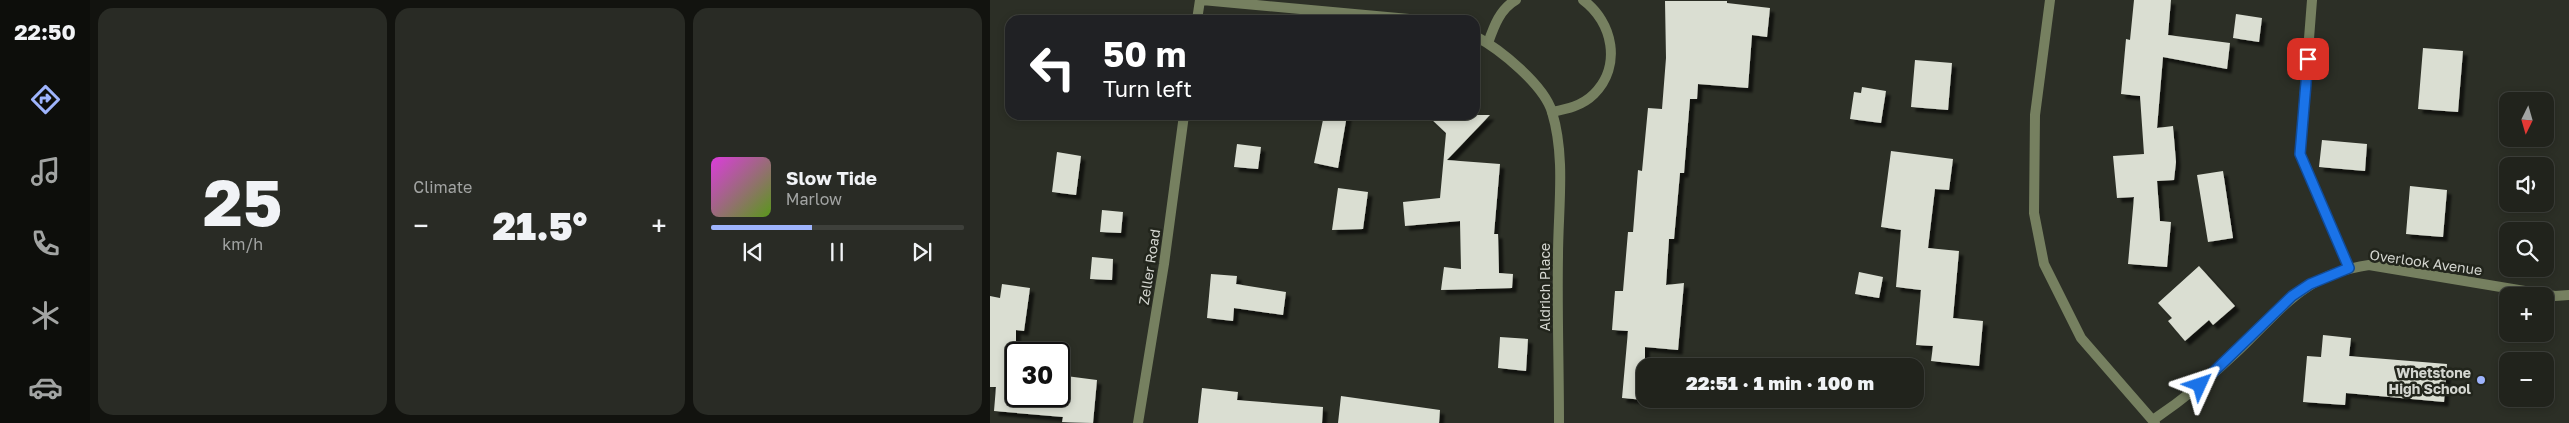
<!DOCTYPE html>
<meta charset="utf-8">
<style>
:root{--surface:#21231c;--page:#292b25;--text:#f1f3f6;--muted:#a2a4a3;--line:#3e403b;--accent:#9eb4fd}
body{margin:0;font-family:"Golos Text",sans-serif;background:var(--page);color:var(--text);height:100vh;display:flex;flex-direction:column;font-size:19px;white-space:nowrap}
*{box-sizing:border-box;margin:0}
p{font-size:16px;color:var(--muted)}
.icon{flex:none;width:28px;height:28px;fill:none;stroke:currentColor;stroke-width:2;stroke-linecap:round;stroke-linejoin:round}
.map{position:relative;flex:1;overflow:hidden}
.drawer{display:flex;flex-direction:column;gap:8px;padding:8px;background:#12130f;width:900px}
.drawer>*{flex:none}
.banner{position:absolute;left:15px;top:15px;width:475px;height:105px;border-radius:15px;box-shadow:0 2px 8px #0003,0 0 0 1px var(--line);background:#202124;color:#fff;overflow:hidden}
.needle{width:32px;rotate:185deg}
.buttons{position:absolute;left:1509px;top:92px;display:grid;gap:10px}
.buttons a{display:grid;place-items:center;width:55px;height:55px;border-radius:10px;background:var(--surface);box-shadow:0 2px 8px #0003,0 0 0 1px var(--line);font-size:25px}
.speed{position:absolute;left:15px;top:342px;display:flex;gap:10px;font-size:25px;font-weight:700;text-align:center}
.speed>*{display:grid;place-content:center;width:65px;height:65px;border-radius:50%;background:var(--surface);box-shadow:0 2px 8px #0003,0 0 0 1px var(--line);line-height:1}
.speed .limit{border:2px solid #111;border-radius:8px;background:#fff;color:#111}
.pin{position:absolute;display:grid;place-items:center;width:42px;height:42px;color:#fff;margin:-21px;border-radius:10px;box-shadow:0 2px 8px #0006}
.me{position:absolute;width:55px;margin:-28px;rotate:48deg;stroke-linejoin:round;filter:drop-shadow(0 0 4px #0008)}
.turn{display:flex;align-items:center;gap:18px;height:105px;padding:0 15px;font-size:22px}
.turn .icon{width:65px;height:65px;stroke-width:2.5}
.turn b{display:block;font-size:35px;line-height:42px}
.big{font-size:38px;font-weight:800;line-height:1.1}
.drawer .card{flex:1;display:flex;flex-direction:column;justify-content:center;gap:8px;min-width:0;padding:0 18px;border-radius:15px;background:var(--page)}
.drawer .dial{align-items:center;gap:0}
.dial b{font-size:65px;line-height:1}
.song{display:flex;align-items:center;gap:15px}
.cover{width:60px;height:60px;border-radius:8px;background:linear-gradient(135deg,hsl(300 70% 55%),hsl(90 70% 35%))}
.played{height:5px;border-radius:2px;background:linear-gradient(90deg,var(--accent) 40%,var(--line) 40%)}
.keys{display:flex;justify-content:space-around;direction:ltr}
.heat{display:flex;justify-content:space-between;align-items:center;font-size:28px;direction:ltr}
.drawer .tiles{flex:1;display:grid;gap:8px;grid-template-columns:repeat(3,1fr)}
.trip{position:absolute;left:646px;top:358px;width:288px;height:50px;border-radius:15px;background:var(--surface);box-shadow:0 2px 8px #0003,0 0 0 1px var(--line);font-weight:800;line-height:50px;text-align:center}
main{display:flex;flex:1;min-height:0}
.dock{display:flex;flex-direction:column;width:90px;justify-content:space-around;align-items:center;background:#0d0e0b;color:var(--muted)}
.dock .icon{width:35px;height:35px}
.dock .selected{color:var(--accent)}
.dock b{font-size:22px;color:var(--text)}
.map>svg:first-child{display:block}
</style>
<main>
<nav class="dock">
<b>22:50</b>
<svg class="icon selected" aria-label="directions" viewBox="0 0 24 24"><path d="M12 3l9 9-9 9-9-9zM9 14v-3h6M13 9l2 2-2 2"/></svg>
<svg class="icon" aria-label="music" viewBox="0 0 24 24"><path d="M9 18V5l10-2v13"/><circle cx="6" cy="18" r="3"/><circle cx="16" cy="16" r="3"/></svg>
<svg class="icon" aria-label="phone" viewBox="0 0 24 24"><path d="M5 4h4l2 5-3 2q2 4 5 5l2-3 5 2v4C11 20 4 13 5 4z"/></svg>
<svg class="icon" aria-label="climate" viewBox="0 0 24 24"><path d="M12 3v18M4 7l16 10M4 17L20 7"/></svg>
<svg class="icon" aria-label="car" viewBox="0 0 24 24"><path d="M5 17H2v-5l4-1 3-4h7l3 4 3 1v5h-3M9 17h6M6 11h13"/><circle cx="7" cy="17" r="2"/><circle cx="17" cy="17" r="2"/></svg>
</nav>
<section class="drawer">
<div class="tiles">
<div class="card dial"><b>25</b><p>km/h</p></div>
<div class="card"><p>Climate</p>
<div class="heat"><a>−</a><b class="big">21.5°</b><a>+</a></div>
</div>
<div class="card">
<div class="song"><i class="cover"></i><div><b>Slow Tide</b><p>Marlow</p></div></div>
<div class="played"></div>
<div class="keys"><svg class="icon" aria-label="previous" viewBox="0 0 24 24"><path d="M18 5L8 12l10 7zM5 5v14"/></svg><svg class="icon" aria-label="pause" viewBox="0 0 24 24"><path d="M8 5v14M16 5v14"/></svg><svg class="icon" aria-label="next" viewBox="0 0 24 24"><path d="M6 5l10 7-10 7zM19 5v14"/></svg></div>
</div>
</div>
</section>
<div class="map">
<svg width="1579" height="423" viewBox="0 0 1579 423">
<defs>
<filter id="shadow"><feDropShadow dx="4.5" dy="4.5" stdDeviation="1" flood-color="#0009"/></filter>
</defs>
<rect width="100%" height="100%" fill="#2c2f26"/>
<path fill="#daded2" filter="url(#shadow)" d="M1144,0H1181L1178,35L1240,43L1237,69L1173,57L1167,128L1183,126L1186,162L1184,180L1167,181L1170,221L1181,222L1177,267L1138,264L1144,197L1127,198L1123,156L1154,154L1150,96L1131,94L1136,39L1140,40Z
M675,1H737V3L780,8L777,37L762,35L758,88L708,84L707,99H700L694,173H690L684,239H679L676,285L694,283L688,350L655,347V400L632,398L638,331L622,330L625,291H633L638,232H643L648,170L652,171L658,108L672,109L676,58Z
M1246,14L1272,18L1269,42L1243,38Z
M1433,48L1473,51L1468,112L1428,109Z
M925,60L962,63L958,110L921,107Z
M872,87L896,91L891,123L860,119L864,92L871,93Z
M334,115H357L348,168L324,163Z
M437,115H500L457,160L510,164L504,234H508L509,273L523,274L522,288L451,290L454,267L471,269L470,221L415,226L413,202L450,198L456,133Z
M1332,140L1377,144L1375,171L1329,167Z
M247,144L271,147L268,169L244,167Z
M901,151L963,159L959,190L945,189L938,248L969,251L963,318L993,321L989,366L941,361L943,346L926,345L931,290L906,287L911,230L891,227Z
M67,152L91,156L86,195L62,192Z
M1233,171L1243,238L1218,242L1207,175Z
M1420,186L1457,190L1453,237L1416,234Z
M348,188L378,192L373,229L342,230Z
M112,210L133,212L131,233L110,232Z
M102,257L123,259L122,280L100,279Z
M1209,266L1245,306L1223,325L1219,320L1195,341L1178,321L1182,318L1168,303Z
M869,272L893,277L889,298L865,294Z
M221,274L247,276L246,284L296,292L293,315L244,308L243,321L217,318Z
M12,284L40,288L34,331L26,330V396H74L76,376L107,380L103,423L72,422L73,417L4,411L6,387H0V296L10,298Z
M1333,335L1361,338L1359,356L1457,364L1454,402L1356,393L1355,405L1313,402L1317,356L1331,357Z
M510,337L538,339L536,371L508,368Z
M212,388L248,392L247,400L333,407L332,423H208Z
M351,396L450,410L449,423H348Z"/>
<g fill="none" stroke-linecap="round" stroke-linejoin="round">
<path stroke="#768060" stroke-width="10" d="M1322,0L1310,154L1359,268
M498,43C504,26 510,9 526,0
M562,112C577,109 592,106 604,94C632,66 623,22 593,0"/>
<path stroke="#768060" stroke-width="10" d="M212,0L430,20
M1060,0L1045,115L1044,213L1054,264L1091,338L1165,423
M207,20L210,0
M485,36C510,49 554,85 562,112C576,158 568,209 568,256C567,312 569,367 569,423
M1163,420C1194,399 1222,376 1249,350C1293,308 1314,274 1379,265L1565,296L1579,295
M148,423L174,264L194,115"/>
</g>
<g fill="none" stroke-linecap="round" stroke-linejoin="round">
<g stroke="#114b97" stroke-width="12">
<path id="route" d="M1210,385L1302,296L1320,284L1359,268L1310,154L1318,59"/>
</g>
<use href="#route" stroke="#1a73e8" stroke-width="9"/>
</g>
<circle fill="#9eb4fd" stroke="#22251c" stroke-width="2" cx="1491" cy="380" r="5"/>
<g text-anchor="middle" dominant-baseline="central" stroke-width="5" stroke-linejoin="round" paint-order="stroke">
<g font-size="14" fill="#d4d6d0" stroke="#22251c">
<text transform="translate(1436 262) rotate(8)">Overlook Avenue</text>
<text transform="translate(159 267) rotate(-81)">Zeller Road</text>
<text transform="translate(554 287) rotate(-90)">Aldrich Place</text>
</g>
<g font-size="14" font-weight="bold" fill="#d4d6d0" stroke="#22251c" text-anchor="end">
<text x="1481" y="372">Whetstone<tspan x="1481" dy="16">High School</tspan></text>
</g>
</g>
</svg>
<div class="buttons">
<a><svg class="needle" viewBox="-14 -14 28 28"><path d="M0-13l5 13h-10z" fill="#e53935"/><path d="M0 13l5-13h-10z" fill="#a2a4a3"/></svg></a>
<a><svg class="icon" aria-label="sound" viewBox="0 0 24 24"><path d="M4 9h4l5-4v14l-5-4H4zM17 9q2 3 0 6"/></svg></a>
<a><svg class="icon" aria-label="search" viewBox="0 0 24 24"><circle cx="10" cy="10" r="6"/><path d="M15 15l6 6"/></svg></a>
<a>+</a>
<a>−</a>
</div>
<div class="speed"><div class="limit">30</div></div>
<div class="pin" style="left:1318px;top:59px;background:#d93025"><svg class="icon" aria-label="arrive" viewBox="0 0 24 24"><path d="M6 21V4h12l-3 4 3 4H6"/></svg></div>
<svg class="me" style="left:1210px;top:385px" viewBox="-20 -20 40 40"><path d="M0-17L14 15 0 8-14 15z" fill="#1a73e8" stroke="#fff" stroke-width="4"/></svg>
<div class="trip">22:51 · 1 min · 100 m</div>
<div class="banner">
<div class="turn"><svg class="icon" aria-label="left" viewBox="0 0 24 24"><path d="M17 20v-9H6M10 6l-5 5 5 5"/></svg><div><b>50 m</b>Turn left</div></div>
</div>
</div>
</main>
